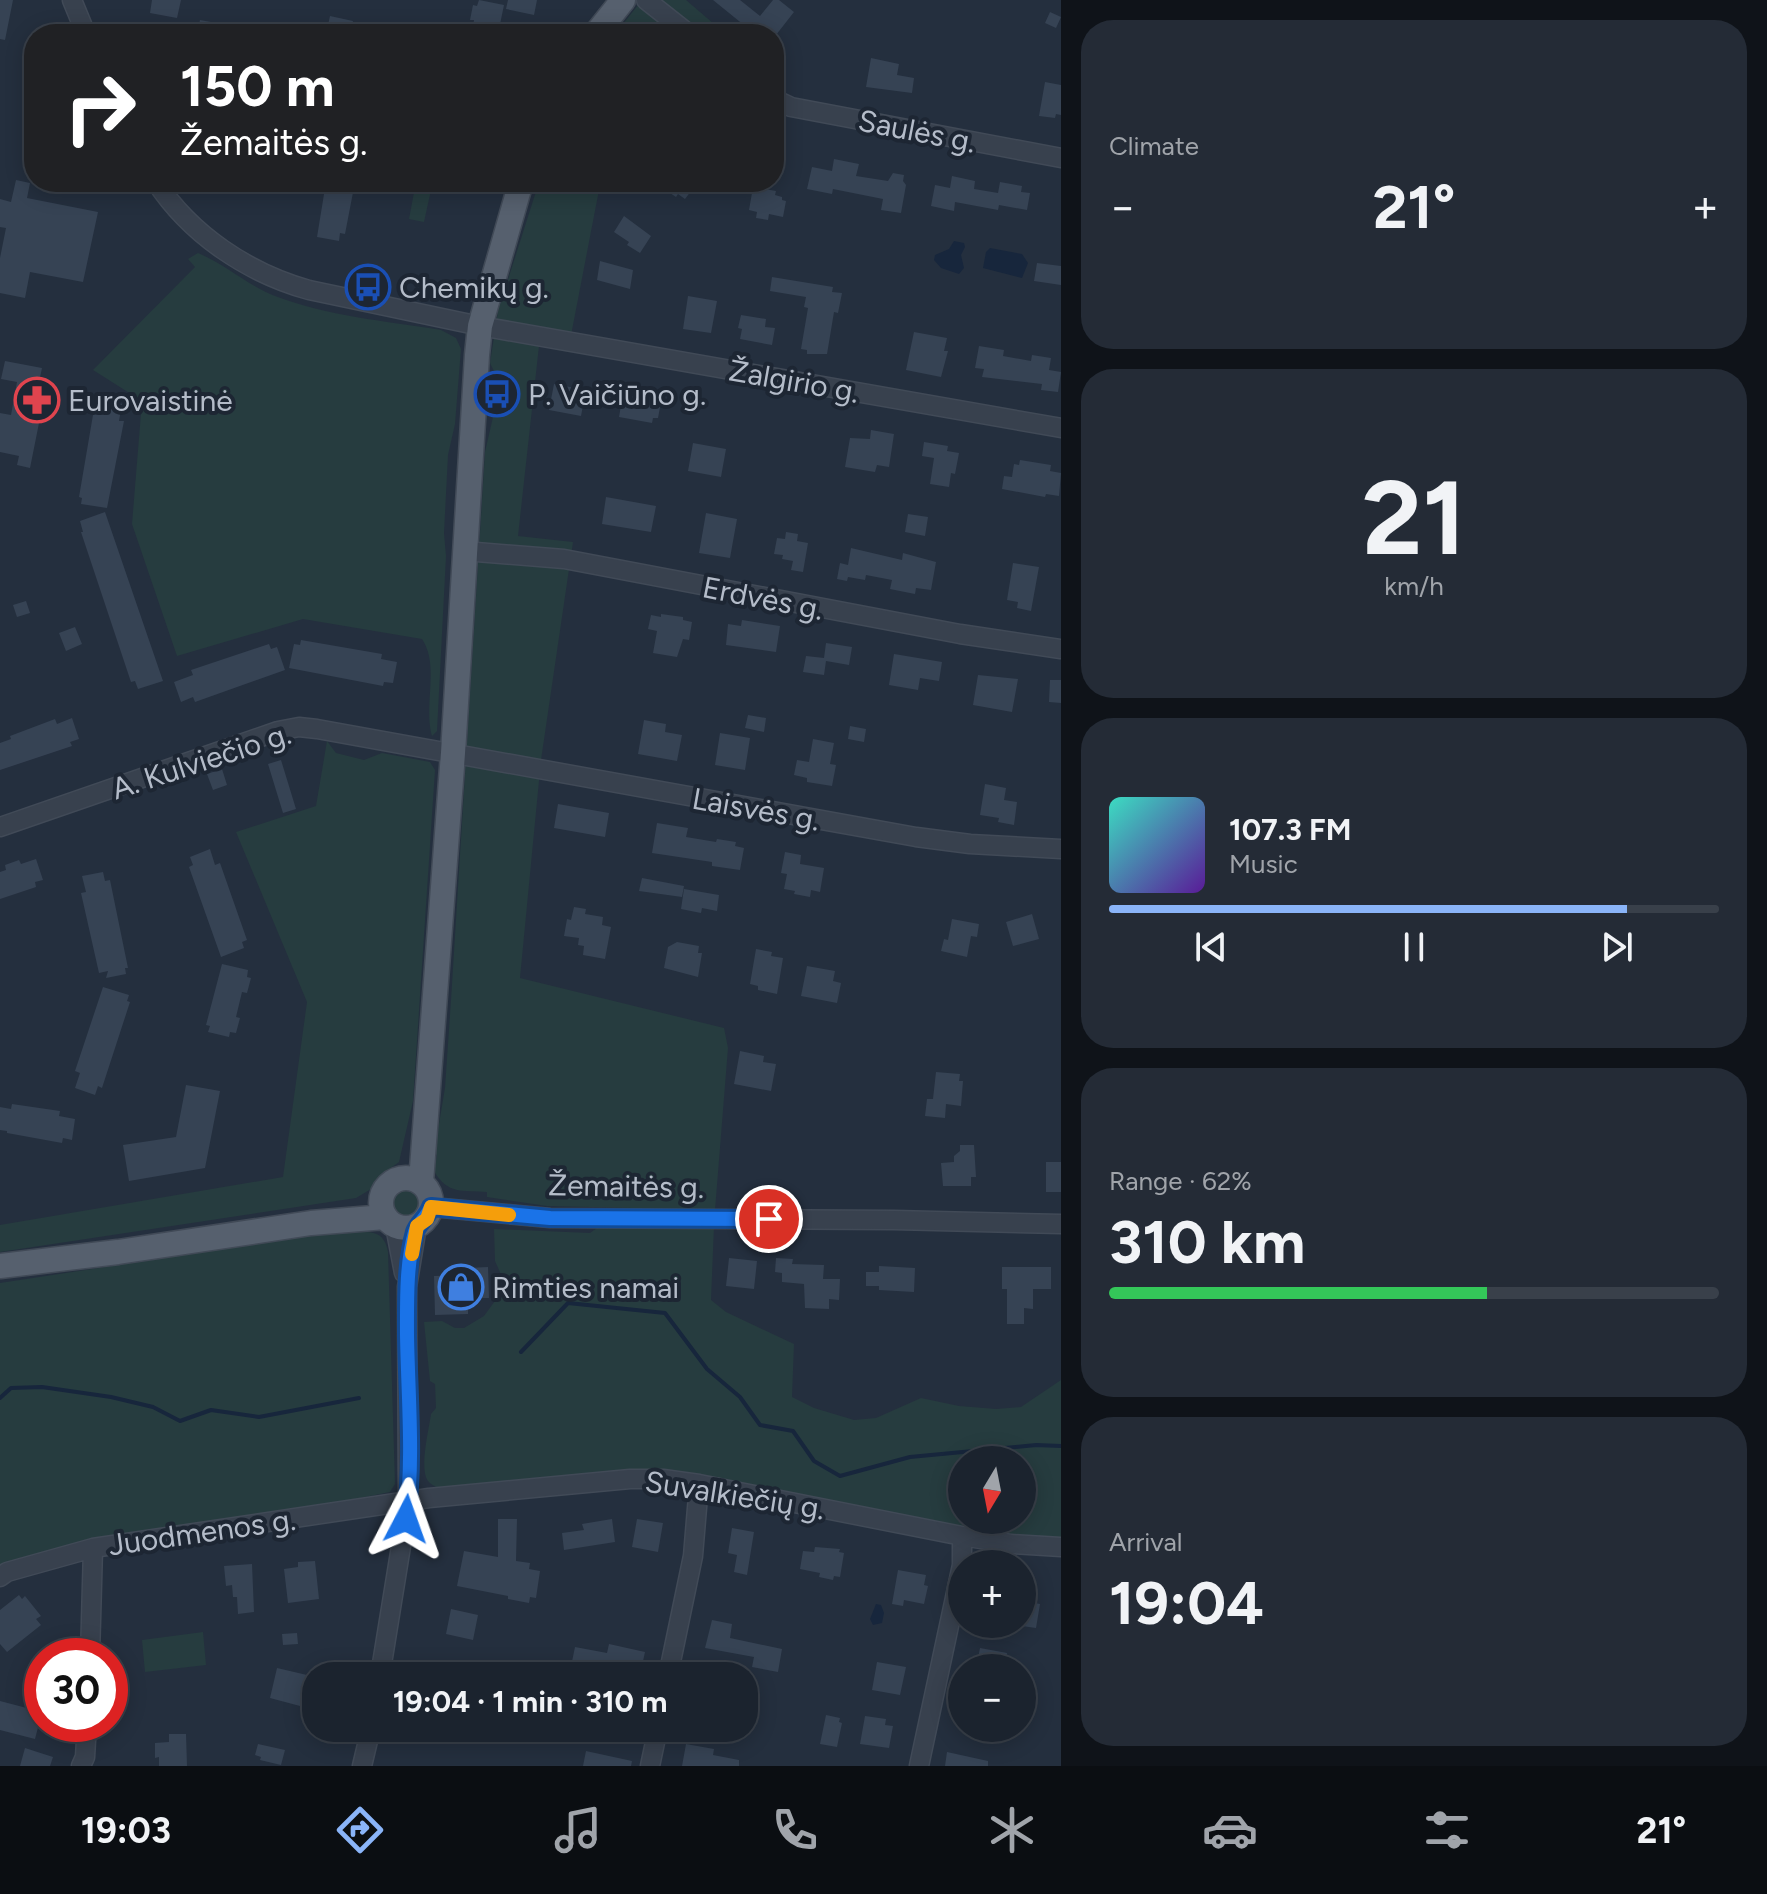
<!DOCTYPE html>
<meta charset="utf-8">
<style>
:root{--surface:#1b232e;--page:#242b36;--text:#f1f3f6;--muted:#a0a4aa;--line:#39404a;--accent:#8ab4f8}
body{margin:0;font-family:Figtree,sans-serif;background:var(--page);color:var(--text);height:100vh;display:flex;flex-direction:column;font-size:30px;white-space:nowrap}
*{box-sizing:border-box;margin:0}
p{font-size:26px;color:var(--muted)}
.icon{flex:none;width:44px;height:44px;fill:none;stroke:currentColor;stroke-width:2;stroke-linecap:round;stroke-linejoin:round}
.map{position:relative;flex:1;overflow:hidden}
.drawer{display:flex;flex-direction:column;gap:20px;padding:20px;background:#0f1319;width:706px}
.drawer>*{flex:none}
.top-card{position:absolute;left:24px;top:24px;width:760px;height:168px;border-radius:32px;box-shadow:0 4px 20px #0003,0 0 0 2px var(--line);background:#202124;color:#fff;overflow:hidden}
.needle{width:52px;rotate:190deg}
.fabs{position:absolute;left:948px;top:1446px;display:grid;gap:16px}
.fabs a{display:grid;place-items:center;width:88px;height:88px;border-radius:50%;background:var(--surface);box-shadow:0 4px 20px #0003,0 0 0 2px var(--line);font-size:40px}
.speed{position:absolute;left:24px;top:1638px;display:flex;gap:16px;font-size:40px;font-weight:700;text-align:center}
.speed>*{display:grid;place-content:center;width:104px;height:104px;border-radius:50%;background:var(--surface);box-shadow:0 4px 20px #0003,0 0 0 2px var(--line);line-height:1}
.speed .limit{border:12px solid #d22;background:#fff;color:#111}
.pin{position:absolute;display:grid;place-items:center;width:68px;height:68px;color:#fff;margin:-34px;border:4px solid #fff;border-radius:50%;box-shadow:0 2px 8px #0007}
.me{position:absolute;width:88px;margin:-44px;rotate:4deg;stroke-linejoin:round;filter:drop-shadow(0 0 6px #0008)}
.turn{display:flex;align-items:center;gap:28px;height:168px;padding:0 24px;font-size:36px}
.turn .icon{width:104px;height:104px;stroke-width:2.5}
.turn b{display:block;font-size:56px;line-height:68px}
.big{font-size:60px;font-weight:700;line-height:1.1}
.drawer .widget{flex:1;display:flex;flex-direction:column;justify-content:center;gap:12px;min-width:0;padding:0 28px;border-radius:32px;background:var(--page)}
.drawer .dial{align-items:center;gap:0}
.dial b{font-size:104px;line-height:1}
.song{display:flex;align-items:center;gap:24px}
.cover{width:96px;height:96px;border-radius:12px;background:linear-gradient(135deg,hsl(170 70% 55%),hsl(270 70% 35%))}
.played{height:8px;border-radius:4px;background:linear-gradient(90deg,var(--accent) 85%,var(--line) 85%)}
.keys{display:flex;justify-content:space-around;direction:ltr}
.heat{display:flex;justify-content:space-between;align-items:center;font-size:44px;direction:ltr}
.charge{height:12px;border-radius:6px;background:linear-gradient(90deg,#34c759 62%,var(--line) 0)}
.trip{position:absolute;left:302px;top:1662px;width:456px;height:80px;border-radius:32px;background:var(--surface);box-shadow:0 4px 20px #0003,0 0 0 2px var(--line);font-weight:700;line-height:80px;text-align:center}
.dock{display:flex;height:128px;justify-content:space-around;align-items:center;background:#0b0e12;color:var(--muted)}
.dock .icon{width:56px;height:56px}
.dock .active{color:var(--accent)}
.dock b{font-size:36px;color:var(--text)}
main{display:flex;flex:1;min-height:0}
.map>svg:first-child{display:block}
</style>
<main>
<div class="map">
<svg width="1061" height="1766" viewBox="0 0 1061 1766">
<rect width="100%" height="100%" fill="#242f3e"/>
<path fill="#263c3f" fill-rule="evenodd" d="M642,0H686L721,30L718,34H615Z
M539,182H605L599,190L568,351L539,346L518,536L573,542L541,760L520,978L724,1028L728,1048L715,1210L547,1206L487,1197V1192C462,1190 448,1195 434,1171L437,1155L434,1154L445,1088L451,1000L485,452L493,417L496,375L490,363L498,311Z
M415,187L431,190L424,222L409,219Z
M198,253C225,264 247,285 275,296C327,316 386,321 441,330L456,338L461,349L455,424L448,455L444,533L446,556L437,731L432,736C423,705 440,666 422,639L303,619L177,656L132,524L142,401L93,370L195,267L188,259Z
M327,741L336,753L364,760L382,753L430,762L435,770L413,1101L399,1162L381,1175L371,1189L356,1198L0,1252V1225L283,1177L307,1002L236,832L316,806Z
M391 1203a14 14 0 1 1 28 0a14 14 0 1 1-28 0Z
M604,1223L714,1226L711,1300L726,1312L794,1344L792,1397L814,1408L854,1420L876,1418L921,1398L959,1406L996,1409L1021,1407L1061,1380V1540L1030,1539L663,1472L445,1491C439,1488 432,1486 428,1481C419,1469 429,1429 431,1414L436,1408L435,1384L430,1381L424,1322L442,1321L455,1328H464L484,1316L492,1305L499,1296L503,1279L495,1261L494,1229L590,1233ZM962,1460H1022V1520H962Z
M355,1229L357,1232C375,1231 385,1234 388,1252L395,1484L390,1492L0,1571V1283Z
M203,1632L206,1665L145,1672L142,1640Z"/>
<path fill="#17263c" d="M954,241L964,243L965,247L961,255L964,268L959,274L941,268L934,260L935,255L949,249Z
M990,248L1022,254L1028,263L1022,278L983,268L986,252Z
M876,1604L881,1605L884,1613L882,1623L873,1625L870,1619Z"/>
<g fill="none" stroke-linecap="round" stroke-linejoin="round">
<path stroke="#17263c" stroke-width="4" d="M521,1352L568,1303L665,1313L707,1369L740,1397L760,1425L793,1431L814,1461L840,1476L910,1457L1036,1445L1061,1446
M0,1398L11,1388L42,1387L111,1397L153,1407L180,1421L211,1410L259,1417L359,1398"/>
</g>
<path fill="#364354" d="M0,0H13L5,40L0,39Z
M152,0H181L177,18L150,13Z
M479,0L504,5L498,34H472L474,20H470L473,5L477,6Z
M508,0H537L534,15L506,9Z
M713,0H740L760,16L773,0H779L794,12L776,35L766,27L760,34H746L750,30Z
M1050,12L1061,17L1056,28L1045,23Z
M330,16L353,21L350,34H326Z
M200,20L222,24L220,34H197Z
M871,58L899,64L897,75L914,78L912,93L866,87Z
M1045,82L1061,85V115L1056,114L1055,118L1039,116Z
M834,159L859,164L856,176L888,181L893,173L904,175L903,181L906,185L901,213L881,210L883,199L833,189L832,194L807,189L812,167L832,171Z
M952,176L975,181L974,189L998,193L1000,182L1022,186L1021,192L1030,193L1027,210L999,205L998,210L955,202L954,211L931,206L935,185L950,188Z
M16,180L30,183L27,198L98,212L83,282L30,272L25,298L0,293V258L6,228L0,227V199L11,202Z
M326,182H355L345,234L340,233L339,241L317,237Z
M660,182H687L694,187L685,199L678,194L676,197L664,189L666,186Z
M753,187L776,191L775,195L782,197V200L786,201L783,217L769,214L768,220L756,218L757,212L749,210Z
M624,216L651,236L640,253L627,245L629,242L614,232Z
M600,261L633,270L630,289L597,280Z
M1037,263L1061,266V285L1034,281Z
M772,277L833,287L832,292L842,293L838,313L834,312L827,354H807V350L801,349L808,308L804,307L806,297L770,291Z
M688,296L717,301L711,333L683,329Z
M741,315L766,319L765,327L775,328L772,345L740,339L742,329L738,328Z
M914,332L947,338L944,351H948L941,377L906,370Z
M979,346L1004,350L1003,356L1031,361L1032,355L1051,358L1049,370L1061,372L1058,392L1041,390L1042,384L982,377L984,369L975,368Z
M5,361L42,368L39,382L47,383L30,468L17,465L19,456L0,452V413L11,415L17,382L1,379Z
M554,384L586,390L581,416L549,410Z
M643,388L663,391L658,418H653L652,423L619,417L623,394L642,398Z
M100,401L122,404L119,421H124L107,508L81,504L82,498L79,497L94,409L99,410Z
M871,430L894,434L889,467L877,465L875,472L845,467L850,438L870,439Z
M924,442L948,446L947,451L959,453L955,474L951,473L949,487L930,484L934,458L922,456Z
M693,443L726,449L721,477L688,471Z
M1020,460L1051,465L1050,471L1061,473L1059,496L1046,494L1045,497L1002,489L1004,476L1012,477L1014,464L1019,465Z
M606,497L656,506L651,532L602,524Z
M105,512L163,681L138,689L135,681L131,682L81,532H83L80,521Z
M706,513L737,519L730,558L699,553Z
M908,514L928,517L925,536L905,532Z
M786,532L798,534L797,541L808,543L803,572L791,570L793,561L782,559L783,555L774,554L777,538L785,539Z
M851,548L902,560L903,553L936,562L931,590L916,588L915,594L890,589L892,580L866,575L865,580L848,577L847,581L837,579L840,563L848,565Z
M1013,563L1039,567L1031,611L1017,608L1018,602L1007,600Z
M26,601L30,613L17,617L13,605Z
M661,614L683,617V620L692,622L689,640L683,639L677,657L653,653L657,631L648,629L651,615L661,617Z
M742,620L780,626L776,652L726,645L728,624L741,626Z
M75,627L82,644L66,651L59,633Z
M301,640L382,654L381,659L397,662L393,683L384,682L383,686L289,668L294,644L300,645Z
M826,643L852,647L849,665L826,661L824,675L803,672L806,656L824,658Z
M269,644L271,649L277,647L285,670L195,702L193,697L181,702L174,682L193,675L191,670Z
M894,654L942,662L939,681L920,678L918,690L889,685Z
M978,675L1018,679L1012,712L973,705Z
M1050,680H1061V703L1049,702Z
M748,715L766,718L764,732L745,728Z
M72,718L79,739L70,742L72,746L0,770V743L11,739L10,736L55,719L57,724Z
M644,720L666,724L665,732L682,735L677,761L638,754Z
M850,726L866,729L864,742L848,739Z
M720,733L750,738L745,770L715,765Z
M813,739L834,743L830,764L836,765L832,786L807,782V778L794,775L797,760L809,762Z
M281,760L296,809L283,813L268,764Z
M222,769L227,785L213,790L207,774Z
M985,784L1006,788L1004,800L1017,802L1014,825L998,822L999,818L980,815Z
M558,804L609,813L605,837L554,828Z
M657,823L688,828L686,837L716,842L717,839L736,842L735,846L744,848L740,870L712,866V862L652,853Z
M210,849L215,865L220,863L247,940L242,942L244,948L221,957L189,867L193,865L190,857Z
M785,852L801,855L800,864L824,868L820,892L811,890L810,897L794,894L795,891L784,889L787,874L781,873Z
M36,859L43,880L35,882L36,887L0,899V872L6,870L5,865L19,860L21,864Z
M103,872L105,881L110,880L128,968H125L126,974L106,978L108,971L99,973L81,893L86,892L82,876Z
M642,878L684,886L682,897L639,891Z
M684,889L719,895L717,911L702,908L701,913L681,909Z
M574,907L586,909L585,914L603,917L602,925L611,927L605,959L583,955L584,946L578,945L579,938L564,936L567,919L571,920Z
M1032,914L1039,939L1013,946L1006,922Z
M952,919L979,924L977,937L971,936L967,957L941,951L944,939L948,940Z
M677,942L699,946L698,953H702L698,977L664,968L668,947Z
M756,949L772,952L771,956L783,958L777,994L758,990V986L750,984Z
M222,964L248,970L247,977L251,978L247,993L242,992L236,1017L240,1018L236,1033L230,1032L229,1037L208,1032L210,1026L206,1025Z
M807,966L835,971L833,981L841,983L837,1003L801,996Z
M103,987L129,995L127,1001L130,1002L102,1088L98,1086L95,1095L75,1088L80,1073L75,1071Z
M740,1051L764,1056L763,1062L776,1064L771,1091L734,1084Z
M936,1072L960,1074L959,1081H963L961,1106L946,1104L945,1118L925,1116L927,1099H933Z
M186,1085L220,1091L205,1168L129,1181L123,1145L176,1137Z
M12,1104L60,1111L59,1116L75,1119L72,1140L63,1138L62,1143L7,1133V1131L0,1130V1107L11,1109Z
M960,1145H974L976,1177H971V1186H943L941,1163L954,1162V1156L960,1151Z
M1046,1162H1061V1192H1046Z
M729,1258L757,1261L754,1289L726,1286Z
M776,1258L793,1259L792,1264L824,1265L823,1279H840L839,1300L829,1299V1309L805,1308L804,1284L782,1282V1273L775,1272Z
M879,1266L915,1268L914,1292L879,1290V1286H866V1272H879Z
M488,1267L489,1298H468V1314L435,1315L434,1276L468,1275V1268Z
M1002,1267H1051V1289H1033V1309L1024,1308V1324H1007V1289H1002Z
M498,1519H517L516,1561L530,1563L529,1569L540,1571L536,1598L530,1597L529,1603L508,1599V1596L457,1586L464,1551L498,1557Z
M612,1519L615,1542L564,1550L562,1533L584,1530L582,1524Z
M637,1519L663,1523L658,1552L632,1547Z
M732,1528L754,1532L747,1575L734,1572L737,1555L728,1553Z
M815,1547L840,1549L839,1552L844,1553L840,1577L834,1576L833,1580L819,1577L820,1573L800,1569L803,1551L814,1552Z
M315,1561L319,1599L288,1603L284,1569L298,1567V1562Z
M252,1564L254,1612L238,1614L237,1597H233L232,1585L226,1586L224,1566Z
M898,1570L926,1575L924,1585L928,1586L924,1604L904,1600L903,1606L892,1604Z
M19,1595L22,1599L25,1596L41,1616L36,1619L41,1625L7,1652L0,1644V1610Z
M1024,1601L1040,1604L1036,1628L1022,1626Z
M451,1609L478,1615L473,1640L446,1634Z
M712,1620L732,1624L730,1638L782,1649L778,1672L752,1667L754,1657L705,1648Z
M297,1633L298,1644L283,1645L282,1634Z
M609,1644L645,1652L640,1675L589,1664L587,1673H584V1676H569L575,1647L607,1653Z
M980,1648L1007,1653L1004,1668H976Z
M449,1661L473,1665L471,1676H446Z
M877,1662L906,1667L900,1695L872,1690Z
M277,1668L307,1675L305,1697H302L300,1706L270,1698Z
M0,1701L42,1712L35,1739L0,1730Z
M826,1715L840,1718L839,1722L842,1723L837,1747L820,1744Z
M865,1716L886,1719L885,1725L893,1726L889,1748L860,1744Z
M169,1734H186L187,1766H159V1757L155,1758V1743L169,1742Z
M258,1744L285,1750L281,1765L260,1760L261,1757L255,1755Z
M686,1744L714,1749L713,1755L739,1760V1766H682Z
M25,1748L53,1757L50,1766H20Z
M586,1751L632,1761L631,1766H583Z
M947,1752L988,1761V1766H945Z"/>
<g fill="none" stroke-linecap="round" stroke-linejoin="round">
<g stroke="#414a57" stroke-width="21">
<path id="minor" d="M72,0L86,34
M646,0L689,34
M774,99L791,107L1061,158
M156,182C191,235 248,273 309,290L480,326L1061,428
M464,551L564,559L960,634L1061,649
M0,827L278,731L299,727L317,729L916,837L970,844L1061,849
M431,1207L550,1218L894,1220L1061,1224
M395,1226L404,1273
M0,1577L7,1572L93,1548L429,1498L630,1479H663L699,1484L962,1536L1011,1544L1061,1547
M90,1656L93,1548
M380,1676L408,1503L407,1287L417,1226
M668,1676L693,1556L699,1484
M81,1766L85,1757L87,1724
M362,1766L371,1728
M650,1766L658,1728
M919,1766L962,1565V1536"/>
</g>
<g stroke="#414a57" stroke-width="27">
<path id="major" d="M596,34L623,0
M381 1203a25 25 0 1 1 50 0a25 25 0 1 1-50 0Z
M421,1182L453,753L477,355L480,326L521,182
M0,1266L118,1252L311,1223L385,1217"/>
</g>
<use href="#minor" stroke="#38414e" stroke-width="18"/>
<use href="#major" stroke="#56606e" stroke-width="24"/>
</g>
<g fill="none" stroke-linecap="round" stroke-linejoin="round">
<g stroke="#114b97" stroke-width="20">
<path id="route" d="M406,1519C414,1459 408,1396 407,1335C407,1302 406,1264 415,1232C418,1223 427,1218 431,1207L550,1218L769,1219"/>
</g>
<use href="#route" stroke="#1a73e8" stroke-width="14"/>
<path stroke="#f59e0b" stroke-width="14" d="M412,1254L417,1226L427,1219L431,1207L509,1215"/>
</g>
<defs>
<g id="bus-ring" transform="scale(2.3)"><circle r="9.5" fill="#1d2633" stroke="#1a4fb4" stroke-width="1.5"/><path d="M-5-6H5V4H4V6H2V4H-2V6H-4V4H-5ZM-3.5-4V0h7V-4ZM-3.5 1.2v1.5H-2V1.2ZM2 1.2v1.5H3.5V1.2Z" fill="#1a4fb4"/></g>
<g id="pharmacy-ring" transform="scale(2.3)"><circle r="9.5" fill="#1d2633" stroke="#e0444e" stroke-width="1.5"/><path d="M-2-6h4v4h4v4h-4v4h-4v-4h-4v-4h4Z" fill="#e0444e"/></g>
<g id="shop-ring" transform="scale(2.3)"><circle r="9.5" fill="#1d2633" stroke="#3f7fe0" stroke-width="1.5"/><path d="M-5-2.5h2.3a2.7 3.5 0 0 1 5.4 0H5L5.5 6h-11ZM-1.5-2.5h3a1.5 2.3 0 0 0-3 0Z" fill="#3f7fe0"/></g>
</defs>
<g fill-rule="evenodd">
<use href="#bus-ring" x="368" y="287"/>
<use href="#bus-ring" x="497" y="394"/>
<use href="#pharmacy-ring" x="37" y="400"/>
<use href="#shop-ring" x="461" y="1287"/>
</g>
<g text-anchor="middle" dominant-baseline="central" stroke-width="8" stroke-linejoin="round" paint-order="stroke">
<g font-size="30" fill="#b4bcc9" stroke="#1d2633">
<text transform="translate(917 131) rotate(11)">Saulės g.</text>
<text transform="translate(794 381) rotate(10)">Žalgirio g.</text>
<text transform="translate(763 598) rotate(11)">Erdvės g.</text>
<text transform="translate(201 761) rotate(-18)">A. Kulviečio g.</text>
<text transform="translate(756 809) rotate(10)">Laisvės g.</text>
<text transform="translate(626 1186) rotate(1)">Žemaitės g.</text>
<text transform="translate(735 1495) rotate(9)">Suvalkiečių g.</text>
<text transform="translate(202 1532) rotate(-8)">Juodmenos g.</text>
</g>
<g font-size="30" fill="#b4bcc9" stroke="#1d2633" text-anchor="start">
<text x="399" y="287">Chemikų g.</text>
<text x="528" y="394">P. Vaičiūno g.</text>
<text x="68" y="400">Eurovaistinė</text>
<text x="492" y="1287">Rimties namai</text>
</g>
</g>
</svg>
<div class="fabs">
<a><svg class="needle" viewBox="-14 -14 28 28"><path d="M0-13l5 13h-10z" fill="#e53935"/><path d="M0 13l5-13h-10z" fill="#a0a4aa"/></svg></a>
<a>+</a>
<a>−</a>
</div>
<div class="speed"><div class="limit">30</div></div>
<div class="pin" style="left:769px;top:1219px;background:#d93025"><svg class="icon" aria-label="arrive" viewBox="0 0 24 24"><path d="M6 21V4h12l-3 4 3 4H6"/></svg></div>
<svg class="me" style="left:406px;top:1519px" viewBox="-20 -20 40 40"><path d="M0-17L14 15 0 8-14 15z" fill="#1a73e8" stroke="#fff" stroke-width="4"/></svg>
<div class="trip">19:04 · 1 min · 310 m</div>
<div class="top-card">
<div class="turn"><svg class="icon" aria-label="right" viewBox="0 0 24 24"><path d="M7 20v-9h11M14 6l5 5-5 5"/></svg><div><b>150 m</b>Žemaitės g.</div></div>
</div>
</div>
<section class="drawer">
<div class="widget"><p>Climate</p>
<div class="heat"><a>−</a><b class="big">21°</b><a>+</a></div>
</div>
<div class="widget dial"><b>21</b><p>km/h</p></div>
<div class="widget">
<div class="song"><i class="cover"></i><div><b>107.3 FM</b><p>Music</p></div></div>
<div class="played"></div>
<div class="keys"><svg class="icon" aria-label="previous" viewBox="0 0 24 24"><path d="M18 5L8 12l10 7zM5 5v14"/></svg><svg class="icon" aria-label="pause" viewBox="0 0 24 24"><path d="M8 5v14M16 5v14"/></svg><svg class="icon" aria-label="next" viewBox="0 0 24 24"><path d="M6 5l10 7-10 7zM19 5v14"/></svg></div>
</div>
<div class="widget"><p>Range · 62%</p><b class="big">310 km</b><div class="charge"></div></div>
<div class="widget"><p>Arrival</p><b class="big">19:04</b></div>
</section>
</main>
<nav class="dock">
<b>19:03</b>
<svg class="icon active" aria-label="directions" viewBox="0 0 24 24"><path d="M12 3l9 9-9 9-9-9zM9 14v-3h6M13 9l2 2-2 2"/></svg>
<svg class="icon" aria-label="music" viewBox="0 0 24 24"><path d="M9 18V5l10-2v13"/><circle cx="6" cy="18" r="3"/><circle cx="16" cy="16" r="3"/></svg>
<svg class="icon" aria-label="phone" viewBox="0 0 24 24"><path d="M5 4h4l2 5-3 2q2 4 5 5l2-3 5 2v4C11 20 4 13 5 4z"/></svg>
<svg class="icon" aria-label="climate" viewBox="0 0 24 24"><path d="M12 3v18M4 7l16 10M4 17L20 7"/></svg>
<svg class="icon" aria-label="car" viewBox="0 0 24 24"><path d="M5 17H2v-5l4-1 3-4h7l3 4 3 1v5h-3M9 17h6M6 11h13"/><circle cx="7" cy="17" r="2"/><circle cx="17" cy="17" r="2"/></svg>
<svg class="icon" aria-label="filters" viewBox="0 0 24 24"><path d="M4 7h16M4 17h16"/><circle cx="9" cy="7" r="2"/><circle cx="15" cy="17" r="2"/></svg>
<b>21°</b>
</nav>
